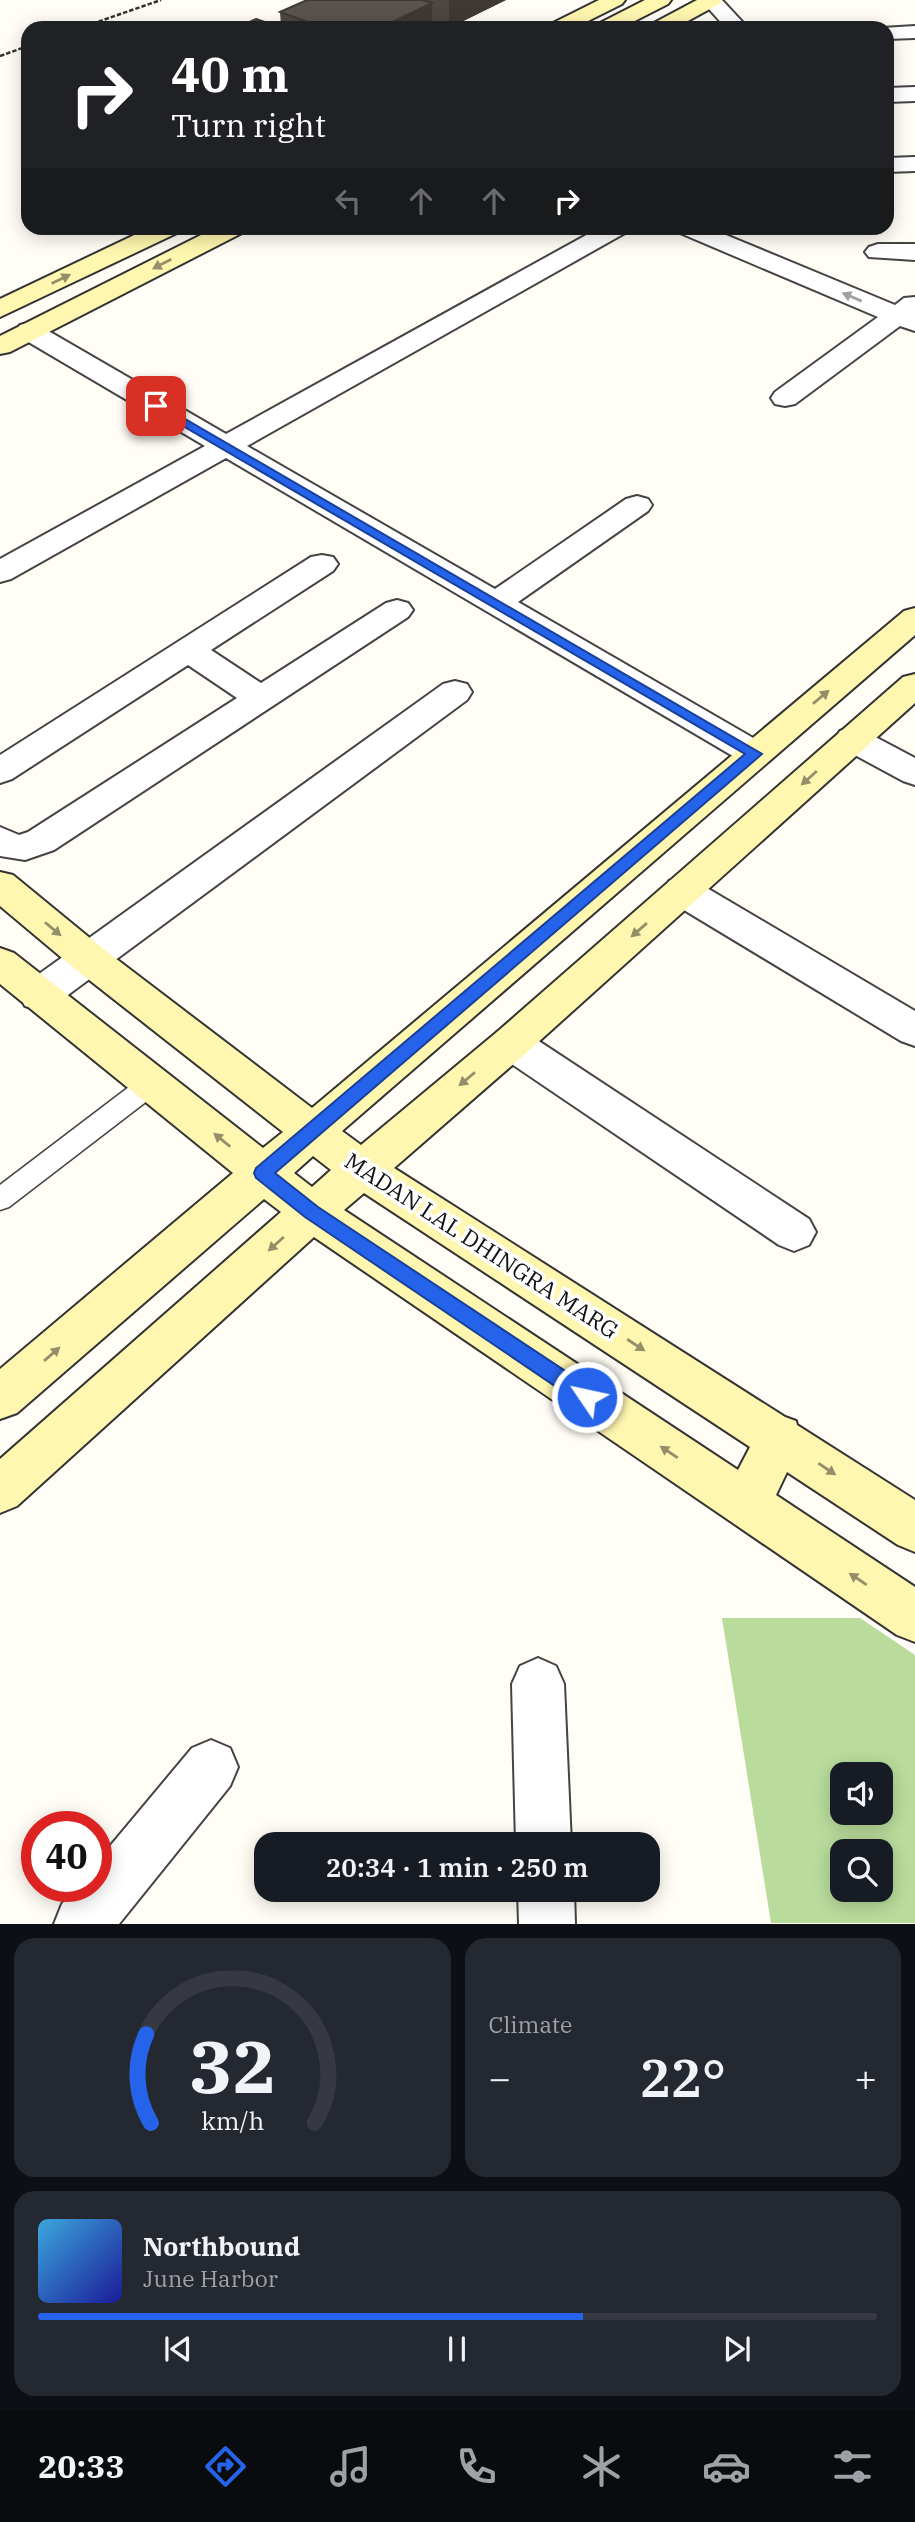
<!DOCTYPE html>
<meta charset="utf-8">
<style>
:root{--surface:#171b24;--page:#242831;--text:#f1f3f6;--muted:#9ea1a6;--line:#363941;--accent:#2563eb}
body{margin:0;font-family:"IBM Plex Serif",serif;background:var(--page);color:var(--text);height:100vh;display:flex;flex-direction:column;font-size:26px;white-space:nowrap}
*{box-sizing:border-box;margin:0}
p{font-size:23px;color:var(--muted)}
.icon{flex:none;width:38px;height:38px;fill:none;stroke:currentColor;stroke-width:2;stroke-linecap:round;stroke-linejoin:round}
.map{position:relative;height:1924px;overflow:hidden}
.drawer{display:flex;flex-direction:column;gap:14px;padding:14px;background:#0d0f14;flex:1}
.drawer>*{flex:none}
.guide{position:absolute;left:21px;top:21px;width:873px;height:214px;border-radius:21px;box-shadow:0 4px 18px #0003;background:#202124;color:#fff;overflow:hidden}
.buttons{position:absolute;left:830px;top:1762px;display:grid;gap:14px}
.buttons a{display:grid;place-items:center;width:63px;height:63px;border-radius:14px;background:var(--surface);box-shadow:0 4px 18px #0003;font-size:35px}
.speed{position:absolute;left:21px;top:1811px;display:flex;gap:14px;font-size:35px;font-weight:700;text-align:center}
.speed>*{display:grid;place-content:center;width:91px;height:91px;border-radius:50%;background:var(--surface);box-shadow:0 4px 18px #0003;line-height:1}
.speed .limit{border:10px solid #d22;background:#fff;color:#111}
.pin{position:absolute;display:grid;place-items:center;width:60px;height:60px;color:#fff;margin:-30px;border-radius:14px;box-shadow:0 4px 10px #0006}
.me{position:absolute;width:77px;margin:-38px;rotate:304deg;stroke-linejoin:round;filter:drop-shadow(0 0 5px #0008)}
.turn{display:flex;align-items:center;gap:24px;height:147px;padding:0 35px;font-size:32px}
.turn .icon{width:91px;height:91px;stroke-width:2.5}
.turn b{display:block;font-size:49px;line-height:60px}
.lanes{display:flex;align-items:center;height:66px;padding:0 35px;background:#0003;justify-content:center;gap:35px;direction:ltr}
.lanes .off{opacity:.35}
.big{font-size:52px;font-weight:600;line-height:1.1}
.drawer .widget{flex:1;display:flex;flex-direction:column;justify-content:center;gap:10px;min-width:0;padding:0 24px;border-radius:21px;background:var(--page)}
.drawer .dial{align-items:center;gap:0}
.dial svg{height:182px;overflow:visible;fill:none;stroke:var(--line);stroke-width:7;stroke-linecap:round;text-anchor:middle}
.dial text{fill:var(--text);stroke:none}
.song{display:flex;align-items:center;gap:21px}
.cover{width:84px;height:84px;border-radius:10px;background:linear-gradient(135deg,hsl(200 70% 55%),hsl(240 70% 35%))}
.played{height:7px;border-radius:4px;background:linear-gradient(90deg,var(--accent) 65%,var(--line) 65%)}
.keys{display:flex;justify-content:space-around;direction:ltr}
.heat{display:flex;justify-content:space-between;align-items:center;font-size:38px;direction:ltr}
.drawer .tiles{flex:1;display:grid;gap:14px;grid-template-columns:1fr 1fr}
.widget:last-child{grid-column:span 2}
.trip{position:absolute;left:254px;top:1832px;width:406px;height:70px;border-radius:21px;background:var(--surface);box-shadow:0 4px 18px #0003;font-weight:600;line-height:70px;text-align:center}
.tabs{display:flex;height:112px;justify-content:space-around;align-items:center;background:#090b0e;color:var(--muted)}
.tabs .icon{width:49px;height:49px}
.tabs .active{color:var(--accent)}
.tabs b{font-size:32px;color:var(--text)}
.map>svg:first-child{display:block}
</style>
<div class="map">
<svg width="915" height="1924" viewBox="0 0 915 1924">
<rect width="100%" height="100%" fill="#fffdf5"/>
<path fill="#b9dc9c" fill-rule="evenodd" d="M722,1618H860L915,1655V1923H771ZM842,1774H880V1813H842ZM842,1852H880V1890H842Z"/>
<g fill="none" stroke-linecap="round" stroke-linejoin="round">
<g stroke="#444" stroke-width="3">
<path id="lane" d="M151,1074L160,1077L163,1084L160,1091L9,1207L0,1210V1185L142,1077Z"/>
</g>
<g stroke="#444" stroke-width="4">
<path id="street" d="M701,0H722L748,28H726Z
M915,26V38L887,39V28H882Z
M915,87V101L887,102V88Z
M915,157V171L887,172V158Z
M599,228H628L625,233L247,446L495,589L626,499L637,496L648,499L652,505L648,511L518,602L767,746L772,754L767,762L755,766L743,762L226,458L11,579L0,582V559L205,446L20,337L16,331L20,325L29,323L38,325L226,434Z
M677,228H709L895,305L904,298L915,297V331L900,326L795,404L785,406L775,404L771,398L775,392L878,317L680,233Z
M878,244H915V260L869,257L865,252L869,247Z
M322,555L333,557L338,564L333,571L211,650L261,683L386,603L397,600L408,603L413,610L408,617L54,850L25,860L0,856V827L19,835L28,832L237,698L188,665L12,779L0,783V755L311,557Z
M455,681L467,684L472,692L467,700L53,1006L39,1010L25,1006L19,995L25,984L443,684Z
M852,727L864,731L915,758V785L903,781L840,747L835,739L840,731Z
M682,877L695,881L915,1011V1046L901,1041L669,901L663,891L669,881Z
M511,1027L525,1032L809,1219L816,1232L809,1245L794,1251L779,1245L497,1054L491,1043L497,1032Z
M538,1658L556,1666L564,1684L571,1844H516L512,1684L520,1666Z
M211,1740L230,1748L238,1767L230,1786L119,1924H54L62,1904L77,1886H96V1863L192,1748Z
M518,1890H574L575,1924H519Z"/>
</g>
<g stroke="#333" stroke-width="4">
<path id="secondary" d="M599,0H625L622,4L574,28H548L551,24Z
M645,0H671L668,4L621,28H595L598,24Z
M697,0H722L719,4L675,28H649L652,24Z
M149,228H180L177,233L0,317V299Z
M215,228H245L242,233L10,352L0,354V336Z
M915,608V635L342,1131L361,1145L497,1032L903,677L915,674V703L525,1054L394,1168L785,1417L796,1421L797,1425L915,1500V1552L898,1545L787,1472L776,1495L915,1587V1642L897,1635L314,1237L17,1506L0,1513V1459L281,1212L264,1199L17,1413L0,1419V1369L233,1173L0,984V948L14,953L263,1148L283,1132L74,968L0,906V872L13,875L102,948L312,1108L904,611ZM313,1156L331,1170L312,1187L294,1173ZM364,1193L750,1447L738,1470L344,1210Z"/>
</g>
<path stroke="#333" stroke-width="2.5" stroke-dasharray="4.5 2" stroke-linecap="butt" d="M80,28L161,0
M0,56L28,46"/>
<use href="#lane" fill="#fff" fill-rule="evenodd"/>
<use href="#street" fill="#fff" fill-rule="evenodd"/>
<use href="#secondary" fill="#fff6b0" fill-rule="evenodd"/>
</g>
<path fill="#4d4742" d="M307,0H506L449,28L432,22V28H236L281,27L280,12Z"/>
<path fill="#3f3936" d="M449,0H506L449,28Z
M432,3V28H380Z"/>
<path fill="#5a524d" stroke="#3f3936" stroke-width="2" d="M307,0H423L432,3L380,28H324L280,12Z
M256,19L282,28H236Z"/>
<defs><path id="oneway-solid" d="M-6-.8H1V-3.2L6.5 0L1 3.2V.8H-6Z" transform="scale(1.75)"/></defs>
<g fill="#948f68">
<use href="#oneway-solid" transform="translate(162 264) rotate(153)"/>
<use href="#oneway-solid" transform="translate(61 279) rotate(-26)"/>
<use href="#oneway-solid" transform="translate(821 697) rotate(-40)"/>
<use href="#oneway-solid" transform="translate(809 778) rotate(138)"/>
<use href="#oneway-solid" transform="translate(53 929) rotate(40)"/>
<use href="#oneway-solid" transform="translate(639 930) rotate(139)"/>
<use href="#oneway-solid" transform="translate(467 1079) rotate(140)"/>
<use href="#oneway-solid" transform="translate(222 1140) rotate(-141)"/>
<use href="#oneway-solid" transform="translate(276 1244) rotate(138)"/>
<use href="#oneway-solid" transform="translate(636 1345) rotate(33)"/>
<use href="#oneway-solid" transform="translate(52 1354) rotate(-41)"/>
<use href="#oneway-solid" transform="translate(669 1452) rotate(-146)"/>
<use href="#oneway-solid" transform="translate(827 1469) rotate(34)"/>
<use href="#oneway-solid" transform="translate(858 1579) rotate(-146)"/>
</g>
<use fill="#a0a0a0" href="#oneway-solid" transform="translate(852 297) rotate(-157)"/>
<path fill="#2563eb" stroke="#184099" stroke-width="2" d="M156,402L762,754L275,1173L318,1207L594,1390L596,1397L594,1403L587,1406L580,1403L305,1217L256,1178L254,1173L256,1168L745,754L152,408V403Z"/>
<g text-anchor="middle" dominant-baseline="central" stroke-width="7" stroke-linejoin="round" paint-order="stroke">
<g font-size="23" fill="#111" stroke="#fff">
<text transform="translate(482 1245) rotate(33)">MADAN LAL DHINGRA MARG</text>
</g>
</g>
</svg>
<div class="buttons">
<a><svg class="icon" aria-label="sound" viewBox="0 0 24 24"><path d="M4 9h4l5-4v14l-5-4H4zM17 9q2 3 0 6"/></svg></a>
<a><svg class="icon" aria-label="search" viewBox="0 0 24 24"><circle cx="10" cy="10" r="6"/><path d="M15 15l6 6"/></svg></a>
</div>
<div class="speed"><div class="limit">40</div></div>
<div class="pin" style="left:156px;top:406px;background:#d93025"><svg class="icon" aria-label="arrive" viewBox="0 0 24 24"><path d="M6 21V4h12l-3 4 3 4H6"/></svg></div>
<svg class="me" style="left:587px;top:1397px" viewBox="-20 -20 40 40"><circle r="17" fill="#2563eb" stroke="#fff" stroke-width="3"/><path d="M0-11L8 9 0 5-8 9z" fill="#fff"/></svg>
<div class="trip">20:34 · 1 min · 250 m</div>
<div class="guide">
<div class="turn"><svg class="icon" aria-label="right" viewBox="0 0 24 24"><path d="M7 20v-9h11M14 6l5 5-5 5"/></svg><div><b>40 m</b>Turn right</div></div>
<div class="lanes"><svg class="icon off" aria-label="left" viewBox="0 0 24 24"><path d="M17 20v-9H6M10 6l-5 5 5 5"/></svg><svg class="icon off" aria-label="ahead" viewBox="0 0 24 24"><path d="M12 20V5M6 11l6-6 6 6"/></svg><svg class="icon off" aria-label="ahead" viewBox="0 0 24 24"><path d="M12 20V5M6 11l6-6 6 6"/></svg><svg class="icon" aria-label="right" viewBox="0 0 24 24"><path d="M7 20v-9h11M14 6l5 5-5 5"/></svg></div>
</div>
</div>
<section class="drawer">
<div class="tiles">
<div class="widget dial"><svg viewBox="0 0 100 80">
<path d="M14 69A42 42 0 1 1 86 69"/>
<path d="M14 69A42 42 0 0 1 12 30" stroke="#2563eb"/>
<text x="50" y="56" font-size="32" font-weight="700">32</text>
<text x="50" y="72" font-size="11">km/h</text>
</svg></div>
<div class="widget"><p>Climate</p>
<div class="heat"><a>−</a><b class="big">22°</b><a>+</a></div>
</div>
<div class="widget">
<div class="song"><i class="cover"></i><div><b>Northbound</b><p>June Harbor</p></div></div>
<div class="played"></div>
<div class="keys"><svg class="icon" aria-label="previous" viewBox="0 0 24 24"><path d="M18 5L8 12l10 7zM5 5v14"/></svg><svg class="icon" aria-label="pause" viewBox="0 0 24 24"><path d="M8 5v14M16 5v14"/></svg><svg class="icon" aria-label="next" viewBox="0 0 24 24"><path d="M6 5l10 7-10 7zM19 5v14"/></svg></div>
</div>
</div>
</section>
<nav class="tabs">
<b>20:33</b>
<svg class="icon active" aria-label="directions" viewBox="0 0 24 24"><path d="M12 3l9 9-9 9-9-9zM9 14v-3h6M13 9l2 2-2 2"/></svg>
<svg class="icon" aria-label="music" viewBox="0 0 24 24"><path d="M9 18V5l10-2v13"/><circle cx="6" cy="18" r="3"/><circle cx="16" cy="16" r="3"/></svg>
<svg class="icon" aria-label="phone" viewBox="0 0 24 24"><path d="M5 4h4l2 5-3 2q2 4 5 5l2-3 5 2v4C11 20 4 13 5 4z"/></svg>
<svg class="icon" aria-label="climate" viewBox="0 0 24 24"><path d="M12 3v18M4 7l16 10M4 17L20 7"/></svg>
<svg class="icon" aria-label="car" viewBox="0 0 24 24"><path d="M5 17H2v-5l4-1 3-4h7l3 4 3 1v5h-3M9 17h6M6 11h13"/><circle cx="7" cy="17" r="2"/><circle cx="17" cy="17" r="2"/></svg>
<svg class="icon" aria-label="filters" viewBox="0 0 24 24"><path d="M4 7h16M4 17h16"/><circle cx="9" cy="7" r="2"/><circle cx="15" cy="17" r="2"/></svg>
</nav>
